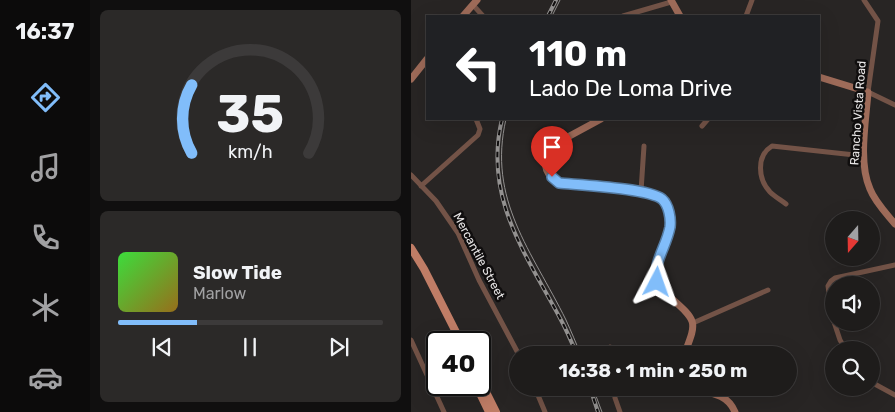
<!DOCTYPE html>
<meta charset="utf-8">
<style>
:root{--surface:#1e1c1b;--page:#2b2928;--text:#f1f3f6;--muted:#a1a1a3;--line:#3c3a3a;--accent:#81bdfa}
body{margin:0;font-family:Rubik,sans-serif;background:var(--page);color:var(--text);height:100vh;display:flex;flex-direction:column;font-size:19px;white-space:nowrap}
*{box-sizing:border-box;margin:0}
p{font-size:16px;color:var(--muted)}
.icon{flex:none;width:28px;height:28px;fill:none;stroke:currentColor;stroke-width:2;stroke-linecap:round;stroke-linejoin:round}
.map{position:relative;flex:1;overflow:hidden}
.details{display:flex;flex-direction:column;gap:10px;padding:10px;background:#100f0f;width:321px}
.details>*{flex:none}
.banner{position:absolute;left:15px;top:15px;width:394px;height:105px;border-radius:0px;box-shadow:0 5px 20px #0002,0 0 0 1px var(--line);background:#202124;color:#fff;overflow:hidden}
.needle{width:32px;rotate:200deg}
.controls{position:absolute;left:414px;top:211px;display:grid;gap:10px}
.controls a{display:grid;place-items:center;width:55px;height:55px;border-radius:50%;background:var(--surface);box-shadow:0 5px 20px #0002,0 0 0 1px var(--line);font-size:25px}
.speed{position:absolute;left:15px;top:331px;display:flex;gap:10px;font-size:25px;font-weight:700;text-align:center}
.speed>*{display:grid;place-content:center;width:65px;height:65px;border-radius:50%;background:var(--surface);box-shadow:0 5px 20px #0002,0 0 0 1px var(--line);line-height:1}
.speed .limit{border:2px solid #111;border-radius:8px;background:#fff;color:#111}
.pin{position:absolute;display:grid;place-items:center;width:42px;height:42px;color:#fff;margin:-51px -21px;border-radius:50% 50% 50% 0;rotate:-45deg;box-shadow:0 0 5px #0007}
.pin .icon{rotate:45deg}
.me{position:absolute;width:55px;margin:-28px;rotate:4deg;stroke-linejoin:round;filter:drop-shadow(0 0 4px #0008)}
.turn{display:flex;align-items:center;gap:18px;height:105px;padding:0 20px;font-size:22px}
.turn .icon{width:65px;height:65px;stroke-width:2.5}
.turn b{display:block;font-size:35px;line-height:42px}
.details .widget{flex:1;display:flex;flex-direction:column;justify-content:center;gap:8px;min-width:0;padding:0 18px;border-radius:8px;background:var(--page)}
.details .dial{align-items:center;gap:0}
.dial svg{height:130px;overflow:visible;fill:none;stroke:var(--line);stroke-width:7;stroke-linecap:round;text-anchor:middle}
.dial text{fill:var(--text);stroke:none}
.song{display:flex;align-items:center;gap:15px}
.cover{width:60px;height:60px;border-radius:8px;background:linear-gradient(135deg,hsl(120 70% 55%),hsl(40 70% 35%))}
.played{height:5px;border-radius:2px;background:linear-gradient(90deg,var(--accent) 30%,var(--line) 30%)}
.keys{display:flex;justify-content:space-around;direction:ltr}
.trip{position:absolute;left:98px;top:346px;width:288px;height:50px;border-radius:25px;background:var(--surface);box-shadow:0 5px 20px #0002,0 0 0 1px var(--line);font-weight:700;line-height:50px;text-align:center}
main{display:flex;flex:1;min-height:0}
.tabs{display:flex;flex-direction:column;width:90px;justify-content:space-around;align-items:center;background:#0c0b0b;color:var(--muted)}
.tabs .icon{width:35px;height:35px}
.tabs .selected{color:var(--accent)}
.tabs b{font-size:22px;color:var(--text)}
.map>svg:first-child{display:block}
</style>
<main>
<nav class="tabs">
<b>16:37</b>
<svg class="icon selected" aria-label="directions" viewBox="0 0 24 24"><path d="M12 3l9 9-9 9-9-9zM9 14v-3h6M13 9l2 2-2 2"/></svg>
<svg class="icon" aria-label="music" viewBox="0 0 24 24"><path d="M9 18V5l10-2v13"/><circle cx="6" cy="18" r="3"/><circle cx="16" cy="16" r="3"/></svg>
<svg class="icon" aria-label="phone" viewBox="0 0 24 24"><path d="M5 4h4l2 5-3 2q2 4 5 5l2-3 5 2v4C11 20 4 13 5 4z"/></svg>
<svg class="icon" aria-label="climate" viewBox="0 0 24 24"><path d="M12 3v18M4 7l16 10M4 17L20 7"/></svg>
<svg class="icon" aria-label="car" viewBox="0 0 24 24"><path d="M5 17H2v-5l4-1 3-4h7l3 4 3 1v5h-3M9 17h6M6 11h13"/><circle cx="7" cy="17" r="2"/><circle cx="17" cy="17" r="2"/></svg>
</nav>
<section class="details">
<div class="widget dial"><svg viewBox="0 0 100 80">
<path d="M14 69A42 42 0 1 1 86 69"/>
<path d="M14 69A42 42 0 0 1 14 27" stroke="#81bdfa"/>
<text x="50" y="56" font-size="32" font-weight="700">35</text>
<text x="50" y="72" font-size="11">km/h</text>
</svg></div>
<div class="widget">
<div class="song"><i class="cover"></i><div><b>Slow Tide</b><p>Marlow</p></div></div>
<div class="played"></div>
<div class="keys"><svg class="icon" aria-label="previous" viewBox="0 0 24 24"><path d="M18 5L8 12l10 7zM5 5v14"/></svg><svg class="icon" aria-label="pause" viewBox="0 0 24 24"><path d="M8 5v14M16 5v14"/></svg><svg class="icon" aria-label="next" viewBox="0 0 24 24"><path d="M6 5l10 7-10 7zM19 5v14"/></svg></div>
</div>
</section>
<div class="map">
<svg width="484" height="412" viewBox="0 0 484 412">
<rect width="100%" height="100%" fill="#282524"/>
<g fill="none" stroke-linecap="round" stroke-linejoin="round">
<path stroke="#735347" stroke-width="5" d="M453,0L467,21L457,92L484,105
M62,5L72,16
M212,16L260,2
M335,16L341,0
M291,126L297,119
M0,175L25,201L47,233L68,280L108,355
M10,186L67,135L69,129L65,119
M230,191L233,146
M375,204C370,200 364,197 359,192C347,179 345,156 361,146L453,156
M422,321L417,286L420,281L424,278L484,265
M423,322L429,340L435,350
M282,323L357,290
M0,340L33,412
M199,347L200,355
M460,382L484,395
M124,388L134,412
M203,388L204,398L209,412"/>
<path stroke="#9e6b59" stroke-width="7" d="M260,0L269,16
M52,16L66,0
M408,77L457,92C455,121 447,162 459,189C464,202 475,213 484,224
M0,79L16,59
M190,119L142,145C131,157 131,173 147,182C152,185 161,184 166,185C184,187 241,188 252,200C277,226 234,258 246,283C249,289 255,293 259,297C287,322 286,321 273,355
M279,388C296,393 316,392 324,412"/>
<path stroke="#c07d66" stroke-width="8" d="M0,248L13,269L50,342
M69,380L85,412
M65,385L78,412"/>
<path stroke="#939190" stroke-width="1" d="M141,16L149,0
M95,119C76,200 121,251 155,320C160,331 165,343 170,355
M182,388L191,412"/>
<g stroke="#939190" stroke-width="4">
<path id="rail" d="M137,16L145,0
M91,119C72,198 115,254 150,320C156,331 161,343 166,355
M179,388L187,412"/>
</g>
<use href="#rail" stroke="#100e0e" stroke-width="2" stroke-dasharray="5.5" stroke-linecap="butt"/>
</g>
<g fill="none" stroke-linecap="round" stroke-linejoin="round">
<g stroke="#547ba2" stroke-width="12">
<path id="route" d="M141,177L148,183C169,185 237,188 251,199C258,205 260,219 259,227C255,248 242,261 246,282"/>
</g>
<use href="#route" stroke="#81bdfa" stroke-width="9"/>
</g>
<g text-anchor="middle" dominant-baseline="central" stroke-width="5" stroke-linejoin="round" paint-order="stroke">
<g font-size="12" fill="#e8e6e6" stroke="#100e0e">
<text transform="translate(447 113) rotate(-86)">Rancho Vista Road</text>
<text transform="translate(68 256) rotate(62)">Mercantile Street</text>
</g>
</g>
</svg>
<div class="controls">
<a><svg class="needle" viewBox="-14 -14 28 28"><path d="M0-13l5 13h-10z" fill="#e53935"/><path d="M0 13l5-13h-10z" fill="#a1a1a3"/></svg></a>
<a><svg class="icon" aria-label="sound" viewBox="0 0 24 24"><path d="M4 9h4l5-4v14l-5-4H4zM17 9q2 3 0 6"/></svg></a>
<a><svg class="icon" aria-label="search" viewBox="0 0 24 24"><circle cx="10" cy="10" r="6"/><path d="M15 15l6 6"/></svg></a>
</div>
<div class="speed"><div class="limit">40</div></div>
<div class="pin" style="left:141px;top:177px;background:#d93025"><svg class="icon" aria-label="arrive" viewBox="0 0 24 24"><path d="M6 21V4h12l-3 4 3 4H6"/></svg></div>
<svg class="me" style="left:246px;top:282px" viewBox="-20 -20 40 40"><path d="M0-17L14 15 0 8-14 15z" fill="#81bdfa" stroke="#fff" stroke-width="4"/></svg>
<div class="trip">16:38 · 1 min · 250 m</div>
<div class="banner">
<div class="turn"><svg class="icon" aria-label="left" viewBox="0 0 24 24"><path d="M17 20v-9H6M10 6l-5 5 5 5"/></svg><div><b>110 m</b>Lado De Loma Drive</div></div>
</div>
</div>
</main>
